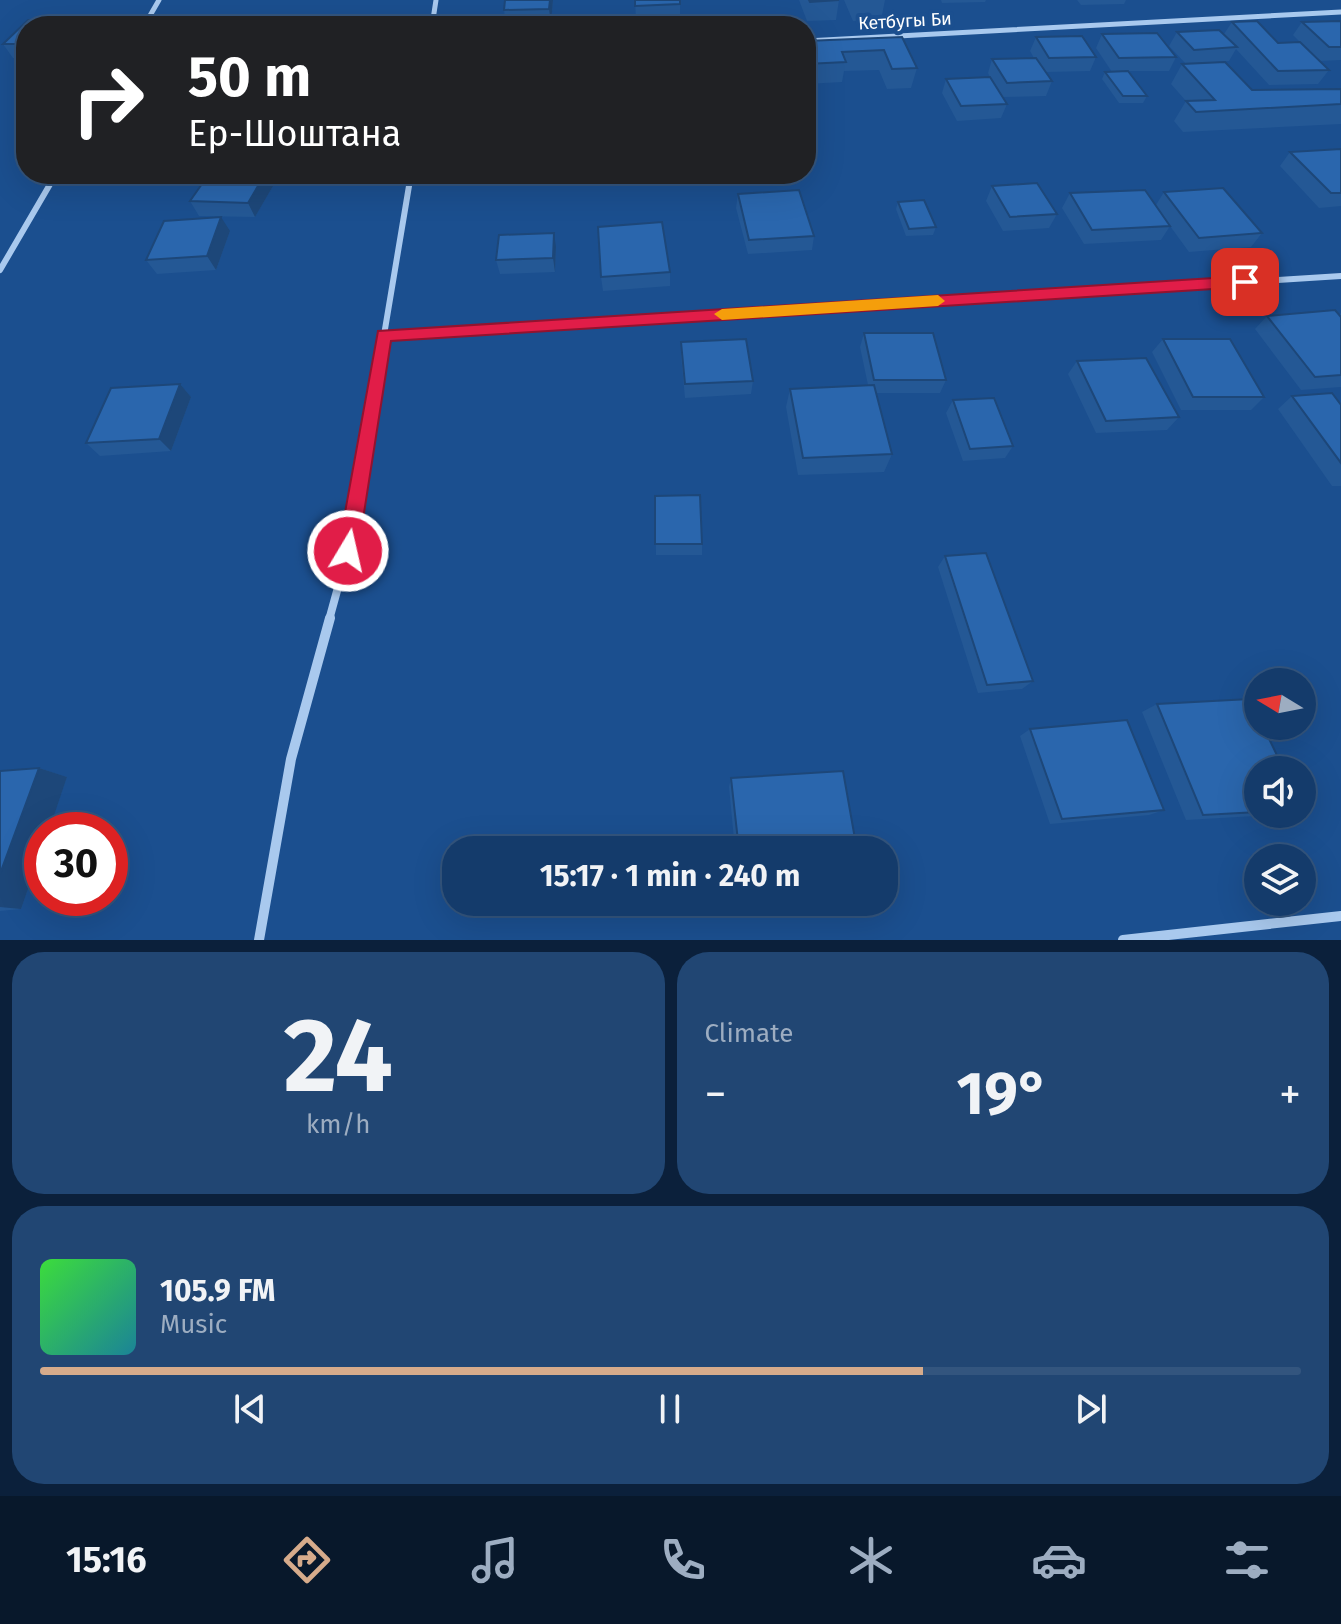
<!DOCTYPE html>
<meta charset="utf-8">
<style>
:root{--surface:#143b6b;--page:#214673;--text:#f1f3f6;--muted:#9dadc1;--line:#33557e;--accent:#d6ab8b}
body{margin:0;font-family:"Fira Sans",sans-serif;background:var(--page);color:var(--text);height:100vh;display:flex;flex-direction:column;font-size:30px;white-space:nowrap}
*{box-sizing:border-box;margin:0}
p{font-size:26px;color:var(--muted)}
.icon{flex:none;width:44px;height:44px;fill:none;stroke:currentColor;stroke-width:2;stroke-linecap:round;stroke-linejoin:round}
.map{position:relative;height:940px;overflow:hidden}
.side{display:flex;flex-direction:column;gap:12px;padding:12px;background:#0b203b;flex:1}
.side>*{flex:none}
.hud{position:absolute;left:16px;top:16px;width:800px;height:168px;border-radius:32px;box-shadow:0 8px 32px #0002,0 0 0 2px var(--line);background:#202124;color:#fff;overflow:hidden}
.needle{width:52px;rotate:280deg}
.fabs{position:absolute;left:1244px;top:668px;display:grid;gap:16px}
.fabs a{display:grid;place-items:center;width:72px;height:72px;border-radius:50%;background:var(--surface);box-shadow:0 8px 32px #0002,0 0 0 2px var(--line);font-size:40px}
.speed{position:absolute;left:24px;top:812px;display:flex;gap:16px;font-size:40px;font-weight:700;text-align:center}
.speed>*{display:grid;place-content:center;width:104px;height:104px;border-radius:50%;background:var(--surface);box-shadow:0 8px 32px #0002,0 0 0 2px var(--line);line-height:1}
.speed .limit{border:12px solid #d22;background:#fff;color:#111}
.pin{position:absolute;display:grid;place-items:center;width:68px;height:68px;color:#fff;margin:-34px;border-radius:16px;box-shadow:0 4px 12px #0006}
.me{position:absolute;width:88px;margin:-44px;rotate:9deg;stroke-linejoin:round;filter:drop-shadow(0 0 6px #0008)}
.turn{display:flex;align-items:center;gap:28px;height:168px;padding:0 40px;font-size:36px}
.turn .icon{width:104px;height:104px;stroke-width:2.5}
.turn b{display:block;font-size:56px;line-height:68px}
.big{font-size:60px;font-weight:700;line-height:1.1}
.side .tile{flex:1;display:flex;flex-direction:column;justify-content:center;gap:12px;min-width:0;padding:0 28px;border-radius:32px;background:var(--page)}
.side .dial{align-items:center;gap:0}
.dial b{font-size:104px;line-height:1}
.song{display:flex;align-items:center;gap:24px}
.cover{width:96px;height:96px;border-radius:12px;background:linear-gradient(135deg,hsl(120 70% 55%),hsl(190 70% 35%))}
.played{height:8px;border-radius:4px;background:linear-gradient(90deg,var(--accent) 70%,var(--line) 70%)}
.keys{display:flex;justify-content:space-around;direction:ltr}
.heat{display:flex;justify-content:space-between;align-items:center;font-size:44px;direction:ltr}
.side .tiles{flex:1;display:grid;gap:12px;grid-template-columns:1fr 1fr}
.tile:last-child{grid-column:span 2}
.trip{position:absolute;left:442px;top:836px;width:456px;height:80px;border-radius:32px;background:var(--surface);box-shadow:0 8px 32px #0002,0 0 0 2px var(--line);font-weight:700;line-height:80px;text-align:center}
.dock{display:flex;height:128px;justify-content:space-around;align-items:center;background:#08182b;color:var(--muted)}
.dock .icon{width:56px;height:56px}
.dock .on{color:var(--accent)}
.dock b{font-size:36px;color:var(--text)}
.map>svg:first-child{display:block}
</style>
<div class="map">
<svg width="1341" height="940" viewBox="0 0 1341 940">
<rect width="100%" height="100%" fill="#1b4f8f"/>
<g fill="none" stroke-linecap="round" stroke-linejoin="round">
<path stroke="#a9c9ee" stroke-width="5" d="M144,26L159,0
M432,26L436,0
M806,41L1341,12"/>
<path stroke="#a9c9ee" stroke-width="6" d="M0,270L56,174
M384,336L1341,276
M379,365L411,174"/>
<path stroke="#a9c9ee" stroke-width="8" d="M329,620L348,551L379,363"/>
<path stroke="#a9c9ee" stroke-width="10" d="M259,940L291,759L330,618
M1123,940L1341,916"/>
</g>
<path fill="#245895" d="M505,0H553L551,23L506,24L504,10Z
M635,0L680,4V18L636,19Z
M799,0H885L881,20L853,21L844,0H839L836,20L807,21Z
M941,0H986L985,2L942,3Z
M1077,0H1126L1124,4L1081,5Z
M1341,21V60L1319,61L1293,35L1302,22Z
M1232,22L1278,43L1329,70L1318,84L1269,85L1236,49L1229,61L1186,64L1169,46L1177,32L1224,34Z
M26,26V58H13L3,44Z
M1102,34L1176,57L1169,71H1129L1147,96L1143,103H1119L1102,79L1105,72H1112L1096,48Z
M902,37L917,68L911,88L887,89L879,70L844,71L842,82L806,84V41Z
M1036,37L1096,57L1090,71L1046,72L1052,81L1046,96L1002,97L1007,104L1001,118L957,121L942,93L946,79L990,77L988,73L992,59L1034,58L1030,51Z
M1182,64L1252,90L1341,89V124L1183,132L1174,121L1186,101L1171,84Z
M1341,149V206L1319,208L1280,166L1290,152Z
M280,174L255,217L199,216L190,201Z
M992,186L1057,214L1049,228L1003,231L986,201Z
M1164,192L1262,233L1251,247L1189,252L1170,226L1161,240L1084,244L1062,208L1070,193L1156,205Z
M738,194L814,236L812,250L748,254L736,208Z
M898,202L936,227L933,235L906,236L896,209Z
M230,231L216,270L157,274L146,260Z
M556,247L555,272L500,274L496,260Z
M670,272V286L603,291L601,277Z
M1341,313V387L1301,390L1255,329L1267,316L1339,315Z
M864,333L946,380L940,393H876L892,454L884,472L798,475L786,407L790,389L868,385L860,347Z
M1163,339L1264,397L1251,410H1181L1152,352Z
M681,342L753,381L751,394L685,398L681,356Z
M1077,361L1179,417L1167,430L1096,433L1068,374Z
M180,384L191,397L171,451L100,456L86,443Z
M1292,396L1341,405V486H1332L1278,409Z
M953,400L1013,446L1005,458L963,461L946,413Z
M655,496L702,544V555H656Z
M945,556L1033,681L1022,689L978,693L938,567Z
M1157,704L1258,770V814H1287L1186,820L1142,712Z
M1030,729L1164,810L1149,815L1050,824L1020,736Z
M39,768L67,777L21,909L0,911V771Z
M731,778L857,850H735L729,787Z"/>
<path fill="#1d4779" d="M550,0H553L551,23L549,9Z
M265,174H280L255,217L248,203Z
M221,217L230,231L216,270L207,256Z
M554,233L556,247L555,272L553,258Z
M180,384L191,397L171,451L159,439Z
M39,768L67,777L49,830H42V849L21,909L0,907V874Z"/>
<path fill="#2a66ad" stroke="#1d4779" stroke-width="2" d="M505,0H550L549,9L504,10Z
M635,0H680V4L635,6Z
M809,0H839L810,2Z
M28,20L76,21L71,26H26V44H3Z
M316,20L313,26H253L255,22Z
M1257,21L1278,43L1300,42L1329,70L1278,71L1232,22Z
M1341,21V47H1329L1302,22Z
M1219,30L1237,47L1194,50L1177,32Z
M1157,33L1176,57L1119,58L1102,34Z
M1082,36L1096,57L1049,58L1036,37Z
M902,37L917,68L892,69L884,50L842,52L846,62L806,64V41Z
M1036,58L1052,81L1007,83L992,59Z
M1225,62L1252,90L1341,89V104L1196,112L1186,101L1215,100L1182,64Z
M1128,71L1147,96H1123L1105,72Z
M990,77L1007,104L961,106L946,79Z
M1341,149V193H1331L1290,152Z
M209,174H265L248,203L190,201Z
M1037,183L1057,214L1010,217L992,186Z
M1223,188L1262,233L1199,238L1164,192Z
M799,190L814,236L749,240L738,194Z
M1145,190L1170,226L1092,230L1070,193Z
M924,200L936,227L909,229L898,202Z
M221,217L207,256L146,260L164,221Z
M662,222L670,272L601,277L598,227Z
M554,233L553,258L496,260L499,235Z
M1335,310L1341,317V375L1315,377L1267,316Z
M864,333H933L946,380H874Z
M746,339L753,381L685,384L681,342Z
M1163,339H1230L1264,397H1193Z
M1146,358L1179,417L1106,421L1077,361Z
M180,384L159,439L86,443L111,388Z
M874,385L892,454L803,458L790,389Z
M1332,393L1341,405V463L1292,396Z
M994,398L1013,446L970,449L953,400Z
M700,495L702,544H655V496Z
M986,553L1033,681L987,685L945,556Z
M1250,699L1258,716V726H1263L1284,770H1258V812L1203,815L1157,704Z
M1127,720L1164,810L1062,819L1030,729Z
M39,768L0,874V771Z
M843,771L857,850H739L731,778Z"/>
<path fill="#e11d48" stroke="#92132f" stroke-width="2" d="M1245,276L1253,282L1245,287L391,341L358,551L348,560L338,551L378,331Z"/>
<path fill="#f59e0b" d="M938,295L945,301L938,306L722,320L714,314L722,309Z"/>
<g text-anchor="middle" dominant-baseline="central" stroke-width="8" stroke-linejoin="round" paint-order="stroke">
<g font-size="18" fill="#fff" stroke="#1b4f8f">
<text transform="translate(905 21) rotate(-3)">Кетбугы Би</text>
</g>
</g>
</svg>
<div class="fabs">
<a><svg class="needle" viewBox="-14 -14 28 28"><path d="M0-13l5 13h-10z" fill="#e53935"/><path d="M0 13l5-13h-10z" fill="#9dadc1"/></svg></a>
<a><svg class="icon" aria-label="sound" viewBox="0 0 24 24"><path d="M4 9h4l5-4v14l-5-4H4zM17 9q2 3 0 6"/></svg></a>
<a><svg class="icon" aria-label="layers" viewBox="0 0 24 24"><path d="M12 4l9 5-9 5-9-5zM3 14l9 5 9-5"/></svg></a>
</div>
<div class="speed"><div class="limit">30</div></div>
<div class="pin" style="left:1245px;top:282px;background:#d93025"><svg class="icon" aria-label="arrive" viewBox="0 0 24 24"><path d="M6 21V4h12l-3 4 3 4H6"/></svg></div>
<svg class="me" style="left:348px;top:551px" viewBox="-20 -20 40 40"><circle r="17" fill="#e11d48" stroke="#fff" stroke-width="3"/><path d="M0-11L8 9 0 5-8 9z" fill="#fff"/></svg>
<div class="trip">15:17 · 1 min · 240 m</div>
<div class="hud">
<div class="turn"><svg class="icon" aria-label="right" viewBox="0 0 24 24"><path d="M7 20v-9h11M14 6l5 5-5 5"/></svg><div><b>50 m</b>Ер-Шоштана</div></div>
</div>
</div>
<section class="side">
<div class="tiles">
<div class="tile dial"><b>24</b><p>km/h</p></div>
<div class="tile"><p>Climate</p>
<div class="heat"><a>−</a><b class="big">19°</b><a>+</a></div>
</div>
<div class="tile">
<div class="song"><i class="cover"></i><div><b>105.9 FM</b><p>Music</p></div></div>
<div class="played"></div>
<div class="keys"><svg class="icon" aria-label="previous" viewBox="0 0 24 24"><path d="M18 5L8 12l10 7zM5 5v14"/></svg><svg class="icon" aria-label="pause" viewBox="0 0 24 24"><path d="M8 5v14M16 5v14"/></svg><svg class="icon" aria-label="next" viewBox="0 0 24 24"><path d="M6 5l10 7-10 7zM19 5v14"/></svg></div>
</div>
</div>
</section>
<nav class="dock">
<b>15:16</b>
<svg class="icon on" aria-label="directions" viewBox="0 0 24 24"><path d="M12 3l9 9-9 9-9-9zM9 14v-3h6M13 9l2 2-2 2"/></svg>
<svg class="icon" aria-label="music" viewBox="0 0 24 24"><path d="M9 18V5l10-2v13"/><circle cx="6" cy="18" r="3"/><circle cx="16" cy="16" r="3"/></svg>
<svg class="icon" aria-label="phone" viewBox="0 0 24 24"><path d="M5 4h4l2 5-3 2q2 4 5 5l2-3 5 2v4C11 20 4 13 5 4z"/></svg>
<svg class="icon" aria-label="climate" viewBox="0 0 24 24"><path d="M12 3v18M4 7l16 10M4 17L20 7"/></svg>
<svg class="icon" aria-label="car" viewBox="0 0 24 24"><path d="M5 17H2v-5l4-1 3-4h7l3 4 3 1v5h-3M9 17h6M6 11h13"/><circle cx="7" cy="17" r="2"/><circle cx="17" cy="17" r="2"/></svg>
<svg class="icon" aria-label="filters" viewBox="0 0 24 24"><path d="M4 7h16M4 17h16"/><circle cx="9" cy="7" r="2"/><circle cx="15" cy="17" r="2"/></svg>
</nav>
